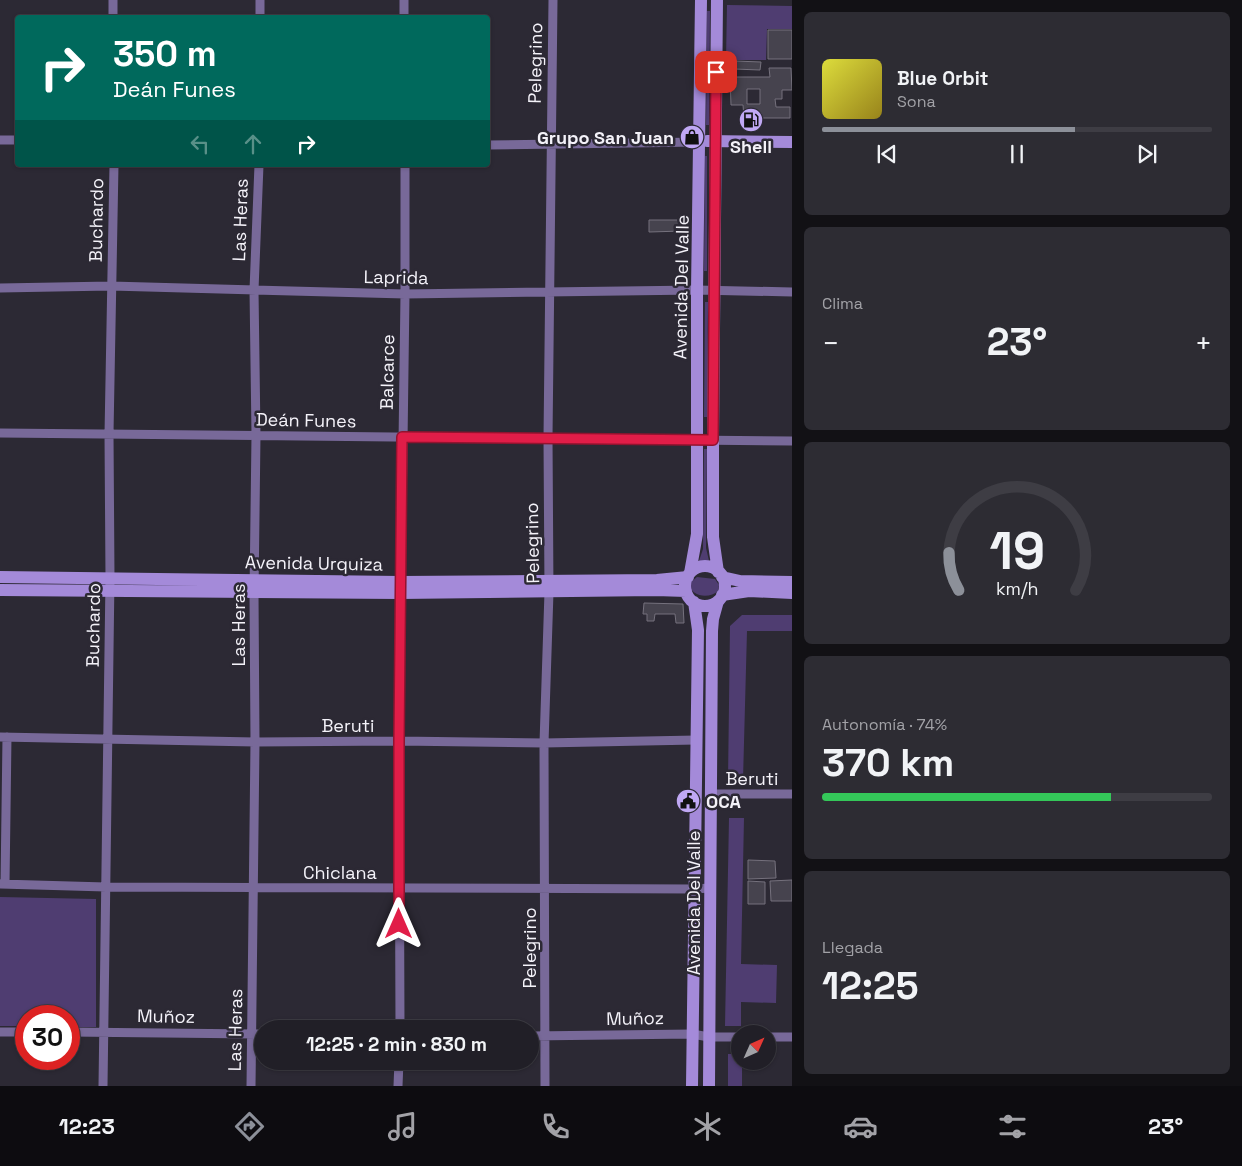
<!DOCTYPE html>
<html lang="es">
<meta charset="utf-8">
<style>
:root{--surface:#211f27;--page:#2d2c33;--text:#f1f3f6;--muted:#a2a2a7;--line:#3e3d44;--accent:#8c9099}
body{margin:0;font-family:"Space Grotesk",sans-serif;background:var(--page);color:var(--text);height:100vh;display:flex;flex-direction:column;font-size:19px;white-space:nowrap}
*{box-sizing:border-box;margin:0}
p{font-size:16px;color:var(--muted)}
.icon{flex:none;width:28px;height:28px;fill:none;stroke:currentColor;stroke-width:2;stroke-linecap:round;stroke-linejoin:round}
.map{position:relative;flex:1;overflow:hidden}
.panel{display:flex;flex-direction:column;gap:12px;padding:12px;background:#121115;width:450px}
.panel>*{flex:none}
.hud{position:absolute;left:15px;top:15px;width:475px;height:152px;border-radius:5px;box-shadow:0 1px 4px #0004,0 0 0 1px var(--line);background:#00695c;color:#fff;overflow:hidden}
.needle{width:32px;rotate:45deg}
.tools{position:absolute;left:731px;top:1025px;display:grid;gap:10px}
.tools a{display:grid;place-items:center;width:45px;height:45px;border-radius:50%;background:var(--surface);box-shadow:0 1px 4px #0004,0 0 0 1px var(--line);font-size:25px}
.speed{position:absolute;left:15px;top:1005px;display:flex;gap:10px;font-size:25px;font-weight:700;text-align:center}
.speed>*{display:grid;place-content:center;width:65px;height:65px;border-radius:50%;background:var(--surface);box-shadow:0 1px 4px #0004,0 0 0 1px var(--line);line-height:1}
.speed .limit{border:8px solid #d22;background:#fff;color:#111}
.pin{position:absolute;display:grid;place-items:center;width:42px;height:42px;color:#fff;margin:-21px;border-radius:10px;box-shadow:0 2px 8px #0006}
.me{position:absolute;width:55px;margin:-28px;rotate:0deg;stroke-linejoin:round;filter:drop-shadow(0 0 4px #0008)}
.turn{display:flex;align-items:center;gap:18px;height:105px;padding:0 15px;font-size:22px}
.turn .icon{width:65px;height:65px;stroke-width:2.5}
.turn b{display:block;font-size:35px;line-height:42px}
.lanes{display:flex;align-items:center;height:48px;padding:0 15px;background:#0003;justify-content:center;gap:25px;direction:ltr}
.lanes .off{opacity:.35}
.big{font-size:38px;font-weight:700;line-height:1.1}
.panel .tile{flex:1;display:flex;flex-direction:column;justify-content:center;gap:8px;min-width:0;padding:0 18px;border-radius:8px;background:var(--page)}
.panel .dial{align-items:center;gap:0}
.dial svg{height:130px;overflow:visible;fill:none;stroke:var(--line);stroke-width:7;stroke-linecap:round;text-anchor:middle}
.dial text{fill:var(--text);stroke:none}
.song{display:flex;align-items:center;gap:15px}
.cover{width:60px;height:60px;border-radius:8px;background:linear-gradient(135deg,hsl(60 70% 55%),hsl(50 70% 35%))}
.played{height:5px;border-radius:2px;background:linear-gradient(90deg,var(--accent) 65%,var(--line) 65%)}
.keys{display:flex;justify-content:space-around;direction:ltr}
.heat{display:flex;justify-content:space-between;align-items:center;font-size:28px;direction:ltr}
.charge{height:8px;border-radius:4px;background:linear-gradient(90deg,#34c759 74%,var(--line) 0)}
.trip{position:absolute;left:254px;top:1020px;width:285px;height:50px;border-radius:25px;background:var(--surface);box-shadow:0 1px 4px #0004,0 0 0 1px var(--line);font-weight:700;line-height:50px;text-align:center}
.tabs{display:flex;height:80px;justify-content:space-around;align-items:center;background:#0d0c10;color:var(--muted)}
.tabs .icon{width:35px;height:35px}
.tabs .selected{color:var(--accent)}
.tabs b{font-size:22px;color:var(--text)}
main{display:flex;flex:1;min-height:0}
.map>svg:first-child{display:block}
</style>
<main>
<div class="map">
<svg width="792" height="1086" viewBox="0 0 792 1086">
<rect width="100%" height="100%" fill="#2c2934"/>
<path fill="#4f3d71" d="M727,5L792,6V29H767L766,60H726Z
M707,11H710L709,125H706Z
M705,156H707V271H704Z
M705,302H708L707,417H704Z
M704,449H707L706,548L710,565L703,563L698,564L703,549Z
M697,577L715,579L719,585L718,591C710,599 689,597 690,583Z
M742,615H792V631H747L743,780H728L730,626Z
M729,818H744L741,964L777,965L776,1003L741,1002V1026H725Z
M0,897L96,899V1027H69V1016H26V1026H0Z
M728,1054H740V1061H742V1086H728Z"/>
<path fill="#46434e" stroke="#75717d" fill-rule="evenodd" d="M768,30H792V59H768Z
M735,61L761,62L760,70L734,69Z
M769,68H791L792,90H782V99H775L776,107H790V118H744L743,105H731L730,77H770ZM747,89H760V104H747Z
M649,220H683V231L649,232Z
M644,603L683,604L684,623H676L675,614H655L654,621H647V614H643Z
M748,860L775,861L776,878L748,879Z
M792,880V901H771L770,881Z
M748,881L765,882V904H748Z"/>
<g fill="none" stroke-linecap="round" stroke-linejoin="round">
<path stroke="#786999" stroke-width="9" d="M113,0V18
M404,0V18
M260,18V0
M0,140H18
M488,145L700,142
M0,288L111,286L405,294L697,290L792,292
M0,433L792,441
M0,737L255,742L399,741L544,743L696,740
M711,794H792
M0,884L106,887L694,889L710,888
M5,884L7,737
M400,1029L399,741L405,294V165
M0,1032H26
M69,1032L262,1034
M530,1036L692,1034L709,1037H740
M768,1037H792
M103,1086L110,578L109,434L114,165
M251,1086L255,742L254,593L256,435L254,290L259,165
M398,1086L399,1061
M545,1086L544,743L549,592L548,438L553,0"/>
<path stroke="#a48ad9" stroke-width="12" d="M717,0L713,440V537L718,572
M707,141L792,142
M685 586a20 20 0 1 1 40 0a20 20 0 1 1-40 0Z
M690,573L697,534V290L701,0
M0,577L400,582L657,580L688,577
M722,577L740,581L792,582
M0,590L400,593L656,590L686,591
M722,595L749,591L792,593
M692,1086L698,630L694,602
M709,1086L712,631L713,619L718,601"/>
</g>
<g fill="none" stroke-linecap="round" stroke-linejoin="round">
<g stroke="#92132f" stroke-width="12">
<path id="route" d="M399,924V741L402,437L713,440L716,72"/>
</g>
<use href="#route" stroke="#e11d48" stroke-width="9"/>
</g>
<defs>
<g id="fuel-disc" transform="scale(1.25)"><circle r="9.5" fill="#c0a8f4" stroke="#2c2934"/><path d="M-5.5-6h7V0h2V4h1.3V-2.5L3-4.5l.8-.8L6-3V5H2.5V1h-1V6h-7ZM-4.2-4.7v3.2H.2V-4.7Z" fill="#111"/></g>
<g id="shop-disc" transform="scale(1.25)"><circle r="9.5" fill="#c0a8f4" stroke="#2c2934"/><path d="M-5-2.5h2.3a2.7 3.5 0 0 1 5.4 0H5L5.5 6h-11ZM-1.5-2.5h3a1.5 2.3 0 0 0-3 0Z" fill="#111"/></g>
<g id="civic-disc" transform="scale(1.25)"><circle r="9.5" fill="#c0a8f4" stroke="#2c2934"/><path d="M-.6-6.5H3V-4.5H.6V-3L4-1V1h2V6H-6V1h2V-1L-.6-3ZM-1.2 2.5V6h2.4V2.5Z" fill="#111"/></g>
</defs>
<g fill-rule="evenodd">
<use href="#fuel-disc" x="751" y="120"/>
<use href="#shop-disc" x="692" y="137"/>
<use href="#civic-disc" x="688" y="801"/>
</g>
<g text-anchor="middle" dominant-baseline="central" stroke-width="5" stroke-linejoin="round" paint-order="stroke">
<g font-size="18" fill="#f4f2f9" stroke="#2c2934">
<text transform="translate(535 63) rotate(-89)">Pelegrino</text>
<text transform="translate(96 220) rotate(-89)">Buchardo</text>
<text transform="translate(240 220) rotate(-88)">Las Heras</text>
<text transform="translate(396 277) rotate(1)">Laprida</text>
<text transform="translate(681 287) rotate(-89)">Avenida Del Valle</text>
<text transform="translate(387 372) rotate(-89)">Balcarce</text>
<text transform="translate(306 420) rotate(1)">Deán Funes</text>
<text transform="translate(532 543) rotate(-91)">Pelegrino</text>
<text transform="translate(314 563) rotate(1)">Avenida Urquiza</text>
<text transform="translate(93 625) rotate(-89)">Buchardo</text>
<text transform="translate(238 625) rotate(-90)">Las Heras</text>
<text x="348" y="725">Beruti</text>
<text x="752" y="778">Beruti</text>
<text x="340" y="872">Chiclana</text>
<text transform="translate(693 903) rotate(-90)">Avenida Del Valle</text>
<text transform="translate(529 948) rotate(-90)">Pelegrino</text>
<text transform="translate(166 1016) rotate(1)">Muñoz</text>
<text transform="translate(635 1018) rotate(-1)">Muñoz</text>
<text transform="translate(235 1030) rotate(-89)">Las Heras</text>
</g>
<g font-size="18" font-weight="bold" fill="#f4f2f9" stroke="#2c2934" text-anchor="end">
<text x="674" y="137">Grupo San Juan</text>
<text x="751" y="146" text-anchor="middle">Shell</text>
<text x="706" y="801" text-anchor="start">OCA</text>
</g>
</g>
</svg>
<div class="tools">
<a><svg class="needle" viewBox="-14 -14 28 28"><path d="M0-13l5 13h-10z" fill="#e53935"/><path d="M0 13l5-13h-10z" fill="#a2a2a7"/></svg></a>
</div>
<div class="speed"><div class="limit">30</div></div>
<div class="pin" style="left:716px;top:72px;background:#d93025"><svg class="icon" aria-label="arrive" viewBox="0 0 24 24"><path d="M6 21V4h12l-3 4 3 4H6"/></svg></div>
<svg class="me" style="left:399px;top:924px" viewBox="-20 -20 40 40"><path d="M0-17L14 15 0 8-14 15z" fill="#e11d48" stroke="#fff" stroke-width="4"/></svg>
<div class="trip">12:25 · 2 min · 830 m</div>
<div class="hud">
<div class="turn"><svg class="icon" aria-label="right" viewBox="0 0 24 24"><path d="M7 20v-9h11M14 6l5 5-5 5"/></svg><div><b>350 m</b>Deán Funes</div></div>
<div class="lanes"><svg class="icon off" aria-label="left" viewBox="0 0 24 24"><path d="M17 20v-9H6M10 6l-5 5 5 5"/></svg><svg class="icon off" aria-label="ahead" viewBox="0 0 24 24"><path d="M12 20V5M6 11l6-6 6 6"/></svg><svg class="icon" aria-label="right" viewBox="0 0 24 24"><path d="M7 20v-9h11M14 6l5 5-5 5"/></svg></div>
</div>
</div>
<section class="panel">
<div class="tile">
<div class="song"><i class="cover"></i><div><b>Blue Orbit</b><p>Sona</p></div></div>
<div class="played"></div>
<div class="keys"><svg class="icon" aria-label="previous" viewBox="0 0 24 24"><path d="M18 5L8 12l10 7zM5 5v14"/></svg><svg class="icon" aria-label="pause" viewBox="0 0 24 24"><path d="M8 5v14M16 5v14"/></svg><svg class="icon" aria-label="next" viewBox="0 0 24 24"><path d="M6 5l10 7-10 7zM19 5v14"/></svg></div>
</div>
<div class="tile"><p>Clima</p>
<div class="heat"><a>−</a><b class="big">23°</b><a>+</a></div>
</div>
<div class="tile dial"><svg viewBox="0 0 100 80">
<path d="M14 69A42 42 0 1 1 86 69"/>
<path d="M14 69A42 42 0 0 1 8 46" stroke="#8c9099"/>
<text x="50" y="56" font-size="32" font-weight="700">19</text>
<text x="50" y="72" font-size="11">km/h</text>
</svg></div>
<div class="tile"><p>Autonomía · 74%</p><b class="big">370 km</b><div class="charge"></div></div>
<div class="tile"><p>Llegada</p><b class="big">12:25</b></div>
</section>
</main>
<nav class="tabs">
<b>12:23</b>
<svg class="icon selected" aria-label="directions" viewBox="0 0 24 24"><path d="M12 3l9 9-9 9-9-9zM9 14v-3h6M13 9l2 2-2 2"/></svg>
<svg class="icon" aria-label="music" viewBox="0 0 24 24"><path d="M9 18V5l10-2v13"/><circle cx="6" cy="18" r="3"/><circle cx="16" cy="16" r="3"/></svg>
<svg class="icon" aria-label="phone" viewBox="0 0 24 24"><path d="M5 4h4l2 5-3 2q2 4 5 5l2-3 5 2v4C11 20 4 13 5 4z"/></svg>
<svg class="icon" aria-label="climate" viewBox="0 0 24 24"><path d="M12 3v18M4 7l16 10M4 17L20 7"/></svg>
<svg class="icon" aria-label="car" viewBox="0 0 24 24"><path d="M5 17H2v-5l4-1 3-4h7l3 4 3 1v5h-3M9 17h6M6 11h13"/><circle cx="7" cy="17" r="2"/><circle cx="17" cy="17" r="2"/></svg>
<svg class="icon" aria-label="filters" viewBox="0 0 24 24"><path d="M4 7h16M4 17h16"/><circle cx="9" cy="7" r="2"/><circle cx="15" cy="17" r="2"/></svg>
<b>23°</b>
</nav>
